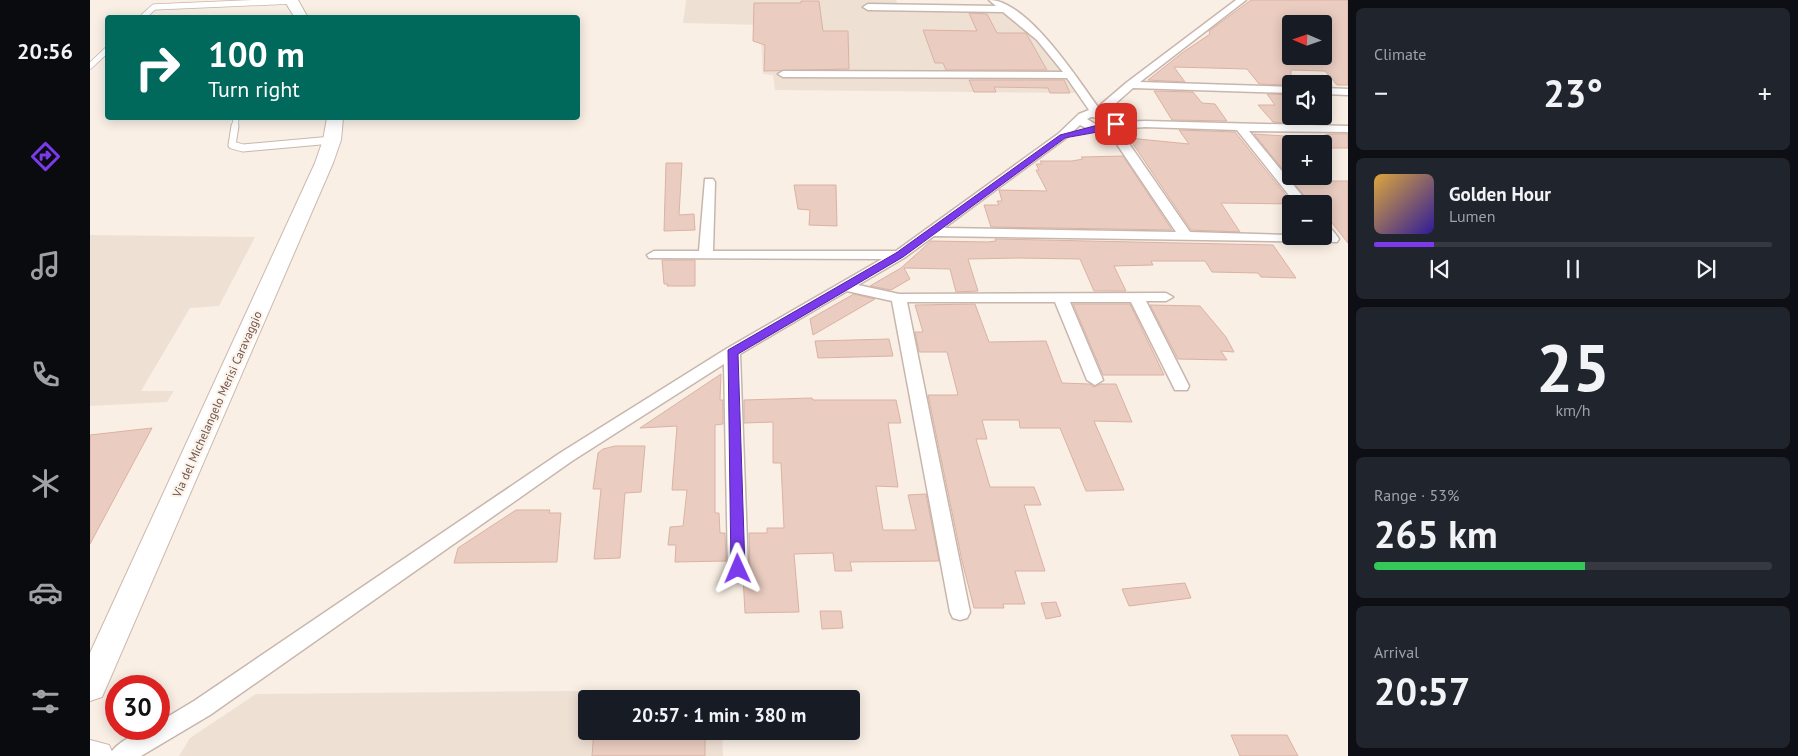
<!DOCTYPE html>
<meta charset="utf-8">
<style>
:root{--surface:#171b24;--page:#20242c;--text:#f1f3f6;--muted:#9ea1a6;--line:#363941;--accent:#7c3aed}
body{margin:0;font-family:"PT Sans",sans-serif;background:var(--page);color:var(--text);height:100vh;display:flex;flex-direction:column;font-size:19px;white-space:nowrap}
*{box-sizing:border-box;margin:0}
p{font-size:16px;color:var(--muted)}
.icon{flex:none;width:28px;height:28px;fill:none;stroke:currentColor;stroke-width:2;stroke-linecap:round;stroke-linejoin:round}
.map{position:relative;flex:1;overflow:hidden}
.side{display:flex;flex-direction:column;gap:8px;padding:8px;background:#0d0f14;width:450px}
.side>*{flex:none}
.top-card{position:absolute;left:15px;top:15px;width:475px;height:105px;border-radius:5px;box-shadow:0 2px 12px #0003;background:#00695c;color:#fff;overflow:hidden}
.needle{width:32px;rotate:272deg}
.controls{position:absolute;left:1192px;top:15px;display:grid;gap:10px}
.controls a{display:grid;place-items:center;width:50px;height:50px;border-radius:5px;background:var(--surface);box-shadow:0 2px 12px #0003;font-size:25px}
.speed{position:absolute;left:15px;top:675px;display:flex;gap:10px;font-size:25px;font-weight:700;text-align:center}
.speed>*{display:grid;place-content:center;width:65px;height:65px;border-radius:50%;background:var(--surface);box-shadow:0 2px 12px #0003;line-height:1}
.speed .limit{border:8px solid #d22;background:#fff;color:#111}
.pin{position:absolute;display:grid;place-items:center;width:42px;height:42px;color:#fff;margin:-21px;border-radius:10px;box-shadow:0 2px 8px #0006}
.me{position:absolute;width:55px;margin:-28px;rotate:359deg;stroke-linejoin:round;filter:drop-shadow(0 0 4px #0008)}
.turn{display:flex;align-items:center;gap:18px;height:105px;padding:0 20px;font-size:22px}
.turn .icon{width:65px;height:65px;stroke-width:2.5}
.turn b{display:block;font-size:35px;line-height:42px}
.big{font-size:38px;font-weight:700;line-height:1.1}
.side .widget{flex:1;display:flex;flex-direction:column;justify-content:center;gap:8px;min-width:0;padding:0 18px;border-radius:8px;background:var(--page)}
.side .dial{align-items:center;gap:0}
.dial b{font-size:65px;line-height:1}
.song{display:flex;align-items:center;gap:15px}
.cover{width:60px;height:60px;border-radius:8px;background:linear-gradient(135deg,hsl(40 70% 55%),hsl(250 70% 35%))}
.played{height:5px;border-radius:2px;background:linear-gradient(90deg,var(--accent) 15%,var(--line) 15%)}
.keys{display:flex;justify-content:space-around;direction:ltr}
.heat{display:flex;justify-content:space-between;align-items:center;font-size:28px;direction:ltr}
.charge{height:8px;border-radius:4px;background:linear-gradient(90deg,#34c759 53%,var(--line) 0)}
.trip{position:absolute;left:488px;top:690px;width:282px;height:50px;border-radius:5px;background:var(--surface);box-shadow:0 2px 12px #0003;font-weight:700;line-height:50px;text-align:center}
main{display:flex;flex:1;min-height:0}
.menu{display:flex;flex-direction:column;width:90px;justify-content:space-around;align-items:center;background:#090b0e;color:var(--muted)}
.menu .icon{width:35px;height:35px}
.menu .on{color:var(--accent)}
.menu b{font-size:22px;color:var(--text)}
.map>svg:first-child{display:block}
</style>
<main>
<nav class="menu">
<b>20:56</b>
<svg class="icon on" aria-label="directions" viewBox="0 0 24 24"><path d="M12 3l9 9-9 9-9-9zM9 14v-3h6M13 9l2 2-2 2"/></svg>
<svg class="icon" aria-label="music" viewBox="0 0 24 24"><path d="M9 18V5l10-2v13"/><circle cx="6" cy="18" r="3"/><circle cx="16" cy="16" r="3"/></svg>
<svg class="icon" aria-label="phone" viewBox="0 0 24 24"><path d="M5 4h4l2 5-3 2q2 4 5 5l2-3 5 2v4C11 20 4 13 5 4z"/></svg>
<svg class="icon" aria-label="climate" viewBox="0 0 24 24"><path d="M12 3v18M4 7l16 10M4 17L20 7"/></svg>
<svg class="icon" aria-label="car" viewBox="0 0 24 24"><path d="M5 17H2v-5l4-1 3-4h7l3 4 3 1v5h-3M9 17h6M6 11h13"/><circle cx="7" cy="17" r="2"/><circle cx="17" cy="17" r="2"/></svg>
<svg class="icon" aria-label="filters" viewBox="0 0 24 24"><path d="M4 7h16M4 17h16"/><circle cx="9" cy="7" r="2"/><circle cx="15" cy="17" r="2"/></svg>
</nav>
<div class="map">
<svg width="1258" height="756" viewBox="0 0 1258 756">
<rect width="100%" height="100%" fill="#f9efe5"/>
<path fill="#efe0d4" d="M596,0H806L808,5H772L774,9L910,11L933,28L962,58L987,93L685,90L683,75L673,74L670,25L593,23Z
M0,235L165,237L129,306L100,308L51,391H84L77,402L0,406Z
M478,691L631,692V699H496V731H632L633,756H89L100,738L166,694Z"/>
<path fill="#eaccc0" stroke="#dbb2a3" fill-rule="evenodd" d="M1161,0H1258V85H1247L1235,71L1201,70V85L1169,84L1157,69L1084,67L1095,82L1058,80L1092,53L1120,34L1119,31ZM1201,24H1234V56H1201Z
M711,1H729L733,31H758L759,69L674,71L675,45L663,41L664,3H711Z
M879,13L897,14L907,33H936L957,70H856L853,63H845L833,30L887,31Z
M879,80H974L980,93H960L958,88L904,87L906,92H884Z
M1064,91L1103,92L1112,103L1125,104L1137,121L1082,120Z
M1177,94L1201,95V123L1183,122L1168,105H1185Z
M1089,130L1145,132L1203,204L1131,203L1150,232L1101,230L1039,138L1099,144Z
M1164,134L1194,136L1201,144V176H1231L1235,181H1258V243L1238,218H1234V204H1221Z
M1238,134H1258V148H1234V144H1211Z
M1033,156L1082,230L901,227L894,205H909L907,201H912L909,190L957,191L946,170H949L946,164H952L950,161H982L993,159L991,157Z
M576,163H592L589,215L604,214L605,230L574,231Z
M704,185H746L747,226L719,225L720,210L708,209Z
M905,239L1183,245L1206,278L1171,277L1168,273L1122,272L1115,261H1061L1063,265L1024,266L1036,291H1004L990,259L928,258L878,259L888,291L866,292L860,269L814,268L820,279L801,290L780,286L811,268L841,241L898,242L906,241Z
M572,260H605V286H577L578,284H574Z
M764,294L785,299L723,335L720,319Z
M885,304L899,342L956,341L972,383L1000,384L1004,387L1010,384H1026L1042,422L1004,421L1034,490L996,491L970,428H930L929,420H892L897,439H886L900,487H944L951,505H934L955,571H925L935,604H913L914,608H884L872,561L838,395H868L857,352H829L825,332H833L825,305Z
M983,304H1040L1074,375H1013Z
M1060,305L1110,306L1136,337L1144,352L1131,351L1137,360L1088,359Z
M799,339L803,356L728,358L725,341Z
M631,374L630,400H633V424L625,425V513H629L630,533H635L636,561L585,562L586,545H578L580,527L593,526L597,490H582L587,426L550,428Z
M722,398L723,400H806L811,423H798L808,487L786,486L793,530H826L818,495L836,494L849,561L760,562L762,571H745L743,553L704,554L709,612L655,613L653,576L660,569L659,533H677V528H694L691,463H683V422L654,423V400Z
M62,428L0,544V435Z
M525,446H555L551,492L535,493L530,558L504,559L511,489H503L508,453L513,449Z
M426,510H460L459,513H471L467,562L364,563L368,548Z
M1095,583L1101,598L1039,606L1032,589Z
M966,602L971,616L956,619L951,603Z
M730,611H751L753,628L732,629Z
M504,731H615V756H502Z
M1141,735H1197L1208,756H1150Z"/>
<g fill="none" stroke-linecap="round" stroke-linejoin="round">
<g stroke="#c8b6ad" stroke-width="7">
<path id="lane-far1" d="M52,18L64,7L202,1
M0,66L18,49
M145,127L146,118"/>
</g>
<g stroke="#c8b6ad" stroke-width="9">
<path id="lane" d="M145,126L142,145L153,148L242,140"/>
</g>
<g stroke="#c8b6ad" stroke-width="3">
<path id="street" d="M899,0C937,0 987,78 1008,107L1036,83L1146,0H1156L1050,82L1201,87V93L1043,88L1016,112L1024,115L1030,122L1055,121L1258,126V132L1159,131L1219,204H1206L1147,130L1055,127L1029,129L1100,232L1234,236V225C1241,227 1245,233 1249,239L1247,242L844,236L814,258L768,285L809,294L1076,293L1083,297L1076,301H1056L1099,386L1097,390H1085L1041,302H980L1013,380L1005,385L997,380L965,302H817L880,612L877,618L870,620L863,618L860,612L802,301L757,291L650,354L658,569L655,574L648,576L641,574L638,569L634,364L482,461L120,715L51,756H19C26,741 53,729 69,729V722L104,701L470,453L636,349L792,259L559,258L557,255L564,251H609L615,179H623L625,182L623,251H806L968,134L989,114L999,110L977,78L693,77L688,74L693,71L973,72L947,40L913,12L778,10L773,7L778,4L906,6ZM1001,117L1012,118L1020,123L1007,125L997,119ZM990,125L1002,131H1018L1086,232L854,228L976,138Z
M1234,88L1258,89V95L1234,94Z"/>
</g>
<g stroke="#cdb8ad" stroke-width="2">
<path id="secondary" d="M194,0H208L218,18H205Z
M237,118H253L251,140L243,163L16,688L12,697L0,701V653L225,163L233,140Z
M0,740L19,745L24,756H0Z"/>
</g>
<use href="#lane-far1" stroke="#fff" stroke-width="5.5"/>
<use href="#lane" stroke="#fff" stroke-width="7"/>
<use href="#street" fill="#fff" fill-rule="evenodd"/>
<use href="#secondary" fill="#fff" fill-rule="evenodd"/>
</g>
<path fill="#7c3aed" stroke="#51269a" d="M1026,121L1030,124C1023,131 988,135 975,138L813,257L648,354L655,569L648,574L643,573L641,569L638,350L806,253L970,135L1008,125H1019Z"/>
<g text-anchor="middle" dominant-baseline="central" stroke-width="4.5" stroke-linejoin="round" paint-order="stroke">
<g font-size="12" fill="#6e554e" stroke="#fcf3ea">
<text transform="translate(127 404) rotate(-66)">Via del Michelangelo Merisi Caravaggio</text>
</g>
</g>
</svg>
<div class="controls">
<a><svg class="needle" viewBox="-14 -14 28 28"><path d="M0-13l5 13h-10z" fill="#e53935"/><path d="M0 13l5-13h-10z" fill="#9ea1a6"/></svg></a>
<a><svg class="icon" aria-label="sound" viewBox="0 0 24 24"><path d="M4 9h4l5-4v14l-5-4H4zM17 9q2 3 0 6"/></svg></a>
<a>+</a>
<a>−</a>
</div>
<div class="speed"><div class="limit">30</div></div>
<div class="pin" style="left:1026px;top:124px;background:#d93025"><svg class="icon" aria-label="arrive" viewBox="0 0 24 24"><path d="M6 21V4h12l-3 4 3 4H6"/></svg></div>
<svg class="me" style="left:648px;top:569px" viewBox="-20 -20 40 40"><path d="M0-17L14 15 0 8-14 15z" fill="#7c3aed" stroke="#fff" stroke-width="4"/></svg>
<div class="trip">20:57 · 1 min · 380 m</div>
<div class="top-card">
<div class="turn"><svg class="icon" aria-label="right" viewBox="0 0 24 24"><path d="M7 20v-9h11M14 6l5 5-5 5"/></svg><div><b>100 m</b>Turn right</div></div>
</div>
</div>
<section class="side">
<div class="widget"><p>Climate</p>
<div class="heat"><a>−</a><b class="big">23°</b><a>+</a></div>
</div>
<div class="widget">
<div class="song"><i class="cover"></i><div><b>Golden Hour</b><p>Lumen</p></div></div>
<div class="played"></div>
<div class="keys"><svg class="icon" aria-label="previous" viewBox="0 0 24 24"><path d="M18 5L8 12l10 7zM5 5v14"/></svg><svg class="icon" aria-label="pause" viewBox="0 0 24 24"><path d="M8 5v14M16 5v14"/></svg><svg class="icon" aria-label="next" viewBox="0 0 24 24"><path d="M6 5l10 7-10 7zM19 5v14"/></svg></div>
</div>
<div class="widget dial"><b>25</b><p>km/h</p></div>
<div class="widget"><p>Range · 53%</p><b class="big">265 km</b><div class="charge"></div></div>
<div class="widget"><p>Arrival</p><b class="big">20:57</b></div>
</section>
</main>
